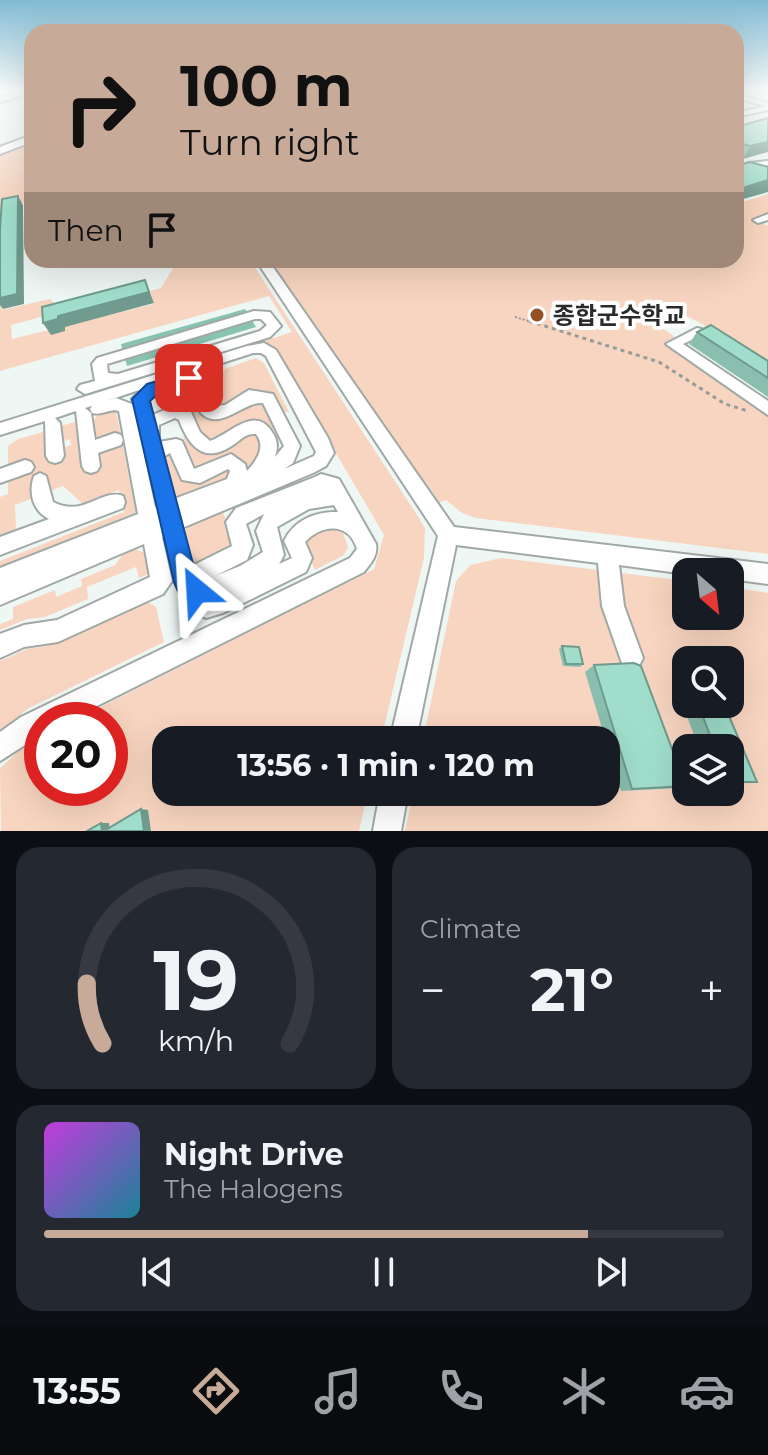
<!DOCTYPE html>
<meta charset="utf-8">
<style>
:root{--surface:#171b24;--page:#242831;--text:#f1f3f6;--muted:#9ea1a6;--line:#363941;--accent:#c7aa97}
body{margin:0;font-family:Montserrat,"Noto Sans KR",sans-serif;background:var(--page);color:var(--text);height:100vh;display:flex;flex-direction:column;font-size:30px;white-space:nowrap}
*{box-sizing:border-box;margin:0}
p{font-size:26px;color:var(--muted)}
.icon{flex:none;width:44px;height:44px;fill:none;stroke:currentColor;stroke-width:2;stroke-linecap:round;stroke-linejoin:round}
.map{position:relative;height:831px;overflow:hidden}
.side{display:flex;flex-direction:column;gap:16px;padding:16px;background:#0d0f14;flex:1}
.side>*{flex:none}
.hud{position:absolute;left:24px;top:24px;width:720px;height:244px;border-radius:24px;box-shadow:0 8px 32px #0002;background:#c7aa97;color:#111;overflow:hidden}
.needle{width:52px;rotate:152deg}
.buttons{position:absolute;left:672px;top:558px;display:grid;gap:16px}
.buttons a{display:grid;place-items:center;width:72px;height:72px;border-radius:16px;background:var(--surface);box-shadow:0 8px 32px #0002;font-size:40px}
.speed{position:absolute;left:24px;top:702px;display:flex;gap:16px;font-size:40px;font-weight:700;text-align:center}
.speed>*{display:grid;place-content:center;width:104px;height:104px;border-radius:50%;background:var(--surface);box-shadow:0 8px 32px #0002;line-height:1}
.speed .limit{border:12px solid #d22;background:#fff;color:#111}
.pin{position:absolute;display:grid;place-items:center;width:68px;height:68px;color:#fff;margin:-34px;border-radius:16px;box-shadow:0 4px 12px #0006}
.me{position:absolute;width:88px;margin:-44px;rotate:333deg;stroke-linejoin:round;filter:drop-shadow(0 0 6px #0008)}
.turn{display:flex;align-items:center;gap:28px;height:168px;padding:0 24px;font-size:36px}
.turn .icon{width:104px;height:104px;stroke-width:2.5}
.turn b{display:block;font-size:56px;line-height:68px}
.then{display:flex;align-items:center;height:76px;padding:0 24px;background:#0003;gap:16px;font-size:30px}
.big{font-size:60px;font-weight:700;line-height:1.1}
.side .tile{flex:1;display:flex;flex-direction:column;justify-content:center;gap:12px;min-width:0;padding:0 28px;border-radius:24px;background:var(--page)}
.side .dial{align-items:center;gap:0}
.dial svg{height:208px;overflow:visible;fill:none;stroke:var(--line);stroke-width:7;stroke-linecap:round;text-anchor:middle}
.dial text{fill:var(--text);stroke:none}
.song{display:flex;align-items:center;gap:24px}
.cover{width:96px;height:96px;border-radius:12px;background:linear-gradient(135deg,hsl(290 70% 55%),hsl(190 70% 35%))}
.played{height:8px;border-radius:4px;background:linear-gradient(90deg,var(--accent) 80%,var(--line) 80%)}
.keys{display:flex;justify-content:space-around;direction:ltr}
.heat{display:flex;justify-content:space-between;align-items:center;font-size:44px;direction:ltr}
.side .tiles{flex:1;display:grid;gap:16px;grid-template-columns:1fr 1fr}
.tile:last-child{grid-column:span 2}
.trip{position:absolute;left:152px;top:726px;width:468px;height:80px;border-radius:24px;background:var(--surface);box-shadow:0 8px 32px #0002;font-weight:700;line-height:80px;text-align:center}
.menu{display:flex;height:128px;justify-content:space-around;align-items:center;background:#090b0e;color:var(--muted)}
.menu .icon{width:56px;height:56px}
.menu .on{color:var(--accent)}
.menu b{font-size:36px;color:var(--text)}
.map>svg:first-child{display:block}
</style>
<div class="map">
<svg width="768" height="831" viewBox="0 0 768 831">
<rect width="100%" height="100%" fill="#eff7f4"/>
<path fill="#f8d5c0" fill-rule="evenodd" d="M32,140L29,171L32,172L29,177H32V201L2,207L0,246V152Z
M768,194V216L756,220L768,226V380C733,349 691,298 641,314L675,337L664,343L768,415V554L476,518L462,513L446,500L438,503L268,260H736V204Z
M178,260H250L419,518L425,529L424,558L381,740H166V792H368L359,831H1L0,768L28,743L42,737V788H110V720H75L374,569L384,535L273,346L259,343L292,332L269,296L0,371V296L2,310L50,299L63,311L11,325L12,339L154,304L150,291L161,288Z
M256,358L264,363L289,412H282L273,394L261,390L217,410L208,402L225,369Z
M263,400L280,438L277,442L265,426L214,444L200,439L189,406L195,403L205,417L232,415Z
M116,410L136,512L128,519L0,569V561L124,512L119,490L83,504L63,486L48,492L45,475L35,479L36,497L15,505L16,529L0,535V497L8,494V446L18,439L43,432L62,448L71,445L70,439L61,442L60,426L75,422L83,472L100,466L99,452L121,444L119,434L97,440L93,421L100,412Z
M256,432C264,446 260,457 250,468H245L238,460L191,472L183,434L193,447L207,452L239,434Z
M172,453L181,474L231,465L230,479L176,497L163,460Z
M222,509L237,548L200,562L194,561L184,532L191,523Z
M329,525L342,530L348,547L344,555L315,570L300,538Z
M135,549L148,554L152,573L139,578L136,567L87,587L88,599L45,617L27,619L0,630V624L13,619V607L55,590L56,597L82,586L81,579L115,565L123,554Z
M501,558L686,581V616H730V587L768,593V831H405L413,792H606V740H423L456,581L470,565ZM686,660H730V704H686ZM686,748H730V792H686Z
M150,603L156,607L164,642L29,708L0,730V661L27,649L46,646L139,604Z"/>
<path fill="#87c4b2" d="M245,309L256,327L127,366L121,344Z"/>
<g fill="none" stroke-linecap="round" stroke-linejoin="round">
<path stroke="#87c4b2" stroke-width="2" d="M0,104L32,93"/>
<g stroke="#a1a9a6" stroke-width="4">
<path id="minor" d="M736,94L768,103V110L736,117V113L766,106L736,98Z
M768,161V165L750,168L736,175V169L748,163Z
M768,214V220L758,223L753,220Z
M256,260H268L454,527L768,564V584L730,579V572L686,574L619,565L624,606L643,658L639,666L631,670L623,666L602,606L598,563L456,545L416,740H390L438,536Z
M254,311L270,312L281,326L270,337L85,394L77,389L80,385L95,381L92,364L97,358ZM255,319H261L267,325L260,331L118,374L108,373L107,364Z
M697,328L702,329V335L683,344L768,401V415L666,344Z
M264,343L276,350L328,438L334,453L326,466L313,473L182,528L191,563L196,564L232,546L226,522L236,508L315,477L321,474L339,479L376,544C378,556 371,563 364,572L69,720H42V734L0,761V732L21,717L350,558L357,549C349,522 322,524 305,542L312,558L306,572L223,613L206,618L186,609L175,582L164,536L162,537L172,581L163,594L58,642L24,647L0,658V634L24,625L57,620L150,577L144,544L0,605V568L138,514L119,411C110,408 102,416 92,413L90,409L92,406L85,408L91,413L95,440L115,433L121,435L123,440L121,445L98,453L100,466L97,471L91,473L85,471L82,466L76,411L55,418L60,423L64,456L61,461L55,463L49,461L46,456L45,421L0,435V423L247,346ZM253,353H261L266,356L316,452L314,456L284,469L293,463L300,446L273,394L249,390L225,405L214,406L198,378L191,373ZM186,384C191,393 194,406 202,414C221,431 244,401 263,403L284,446L275,457C278,448 278,441 272,432C255,404 229,435 210,441L200,432L191,412L175,406L152,415L148,401L158,393ZM142,389L132,399L157,506L155,507L134,408L132,404L116,398L106,401ZM175,418L179,420C189,446 204,465 233,445C241,440 245,433 256,434C266,447 257,460 247,471L245,464L231,454L194,469L182,441L176,439L159,442V425ZM170,453L182,480L200,483L228,469L230,471L227,479L174,499L163,457ZM334,505L338,512C316,511 294,520 284,541L292,558L279,564L284,555L277,527L309,509ZM264,514L256,531L263,552L240,566L215,576L247,560L253,545L246,524Z
M25,460L31,462L34,467L31,472L0,483V469Z
M40,473L46,476L53,502C85,518 101,488 123,496L125,502L123,508L0,555V537L49,519C33,511 28,493 34,476Z
M380,792H408L401,831H373Z"/>
</g>
<g stroke="#a1a9a6" stroke-width="4">
<path id="major" d="M24,90L32,92L0,102V97Z"/>
</g>
<g stroke="#a1a9a6" stroke-width="4">
<path id="highway" d="M32,135V142L0,154V147Z"/>
</g>
<path stroke="#969c9a" stroke-width="2" stroke-dasharray="2 2" stroke-linecap="butt" d="M515,317L535,323"/>
<path stroke="#969c9a" stroke-width="3" stroke-dasharray="4 4" stroke-linecap="butt" d="M529,321L659,362L725,404L748,411"/>
<use href="#minor" fill="#fff" fill-rule="evenodd"/>
<use href="#major" fill="#fff" fill-rule="evenodd"/>
<use href="#highway" fill="#fff" fill-rule="evenodd"/>
</g>
<path fill="#8abfaf" d="M768,118L743,159L736,157V123L743,125Z
M697,332L768,361V397L689,344Z
M562,646L583,664L580,667L563,666L559,649Z
M594,665L681,773H686V792H729L731,798L686,802L681,788L621,791L585,672Z
M685,670H686V704H724L757,782L730,784V748H699L672,677Z"/>
<path fill="#709b8e" d="M768,142V152L743,159L750,146Z
M768,180V192L736,201V190Z
M18,196L23,205L24,304L3,309L0,305V298Z
M145,280L154,303L65,327V331L51,335L43,323L58,316Z
M141,809L148,810L151,831H144Z
M101,823H109L110,831H102Z"/>
<path fill="#a0decb" stroke="#709b8e" stroke-width="2" d="M768,118V142L750,146L736,142V123H739L743,125Z
M750,162L768,167V180L736,190V166Z
M18,196L17,294L0,298V229L2,199Z
M145,280L149,292L58,316V319L43,323L42,307Z
M711,325L768,361V378L697,332Z
M562,646L579,647L583,664H566Z
M634,663L641,666L681,773H686V786L632,789L594,665Z
M698,704H724L757,782H730V748H715Z
M698,792H729L731,798L701,800Z
M141,809L144,831H104Z
M101,823L102,831H87Z"/>
<linearGradient id="sky" x2="0" y2="1"><stop stop-color="#81bad2"/><stop offset="0.44" stop-color="#f8fbfa"/><stop offset="1" stop-color="#f8fbfa" stop-opacity="0"/></linearGradient>
<rect width="768" height="206" fill="url(#sky)"/>
<path fill="#1a73e8" stroke="#114b97" stroke-width="2" d="M189,372L197,378L195,382L159,393L150,401L196,575L205,583L209,591L205,600L197,603L178,591L174,582L132,399L147,384Z"/>
<circle fill="#945022" stroke="#fff" stroke-width="3" cx="537" cy="315" r="8"/>
<g text-anchor="middle" dominant-baseline="central" stroke-width="8" stroke-linejoin="round" paint-order="stroke">
<g font-size="24" font-weight="bold" fill="#292c2b" stroke="#fff" text-anchor="start">
<text x="553" y="315">종합군수학교</text>
</g>
</g>
</svg>
<div class="buttons">
<a><svg class="needle" viewBox="-14 -14 28 28"><path d="M0-13l5 13h-10z" fill="#e53935"/><path d="M0 13l5-13h-10z" fill="#9ea1a6"/></svg></a>
<a><svg class="icon" aria-label="search" viewBox="0 0 24 24"><circle cx="10" cy="10" r="6"/><path d="M15 15l6 6"/></svg></a>
<a><svg class="icon" aria-label="layers" viewBox="0 0 24 24"><path d="M12 4l9 5-9 5-9-5zM3 14l9 5 9-5"/></svg></a>
</div>
<div class="speed"><div class="limit">20</div></div>
<div class="pin" style="left:189px;top:378px;background:#d93025"><svg class="icon" aria-label="arrive" viewBox="0 0 24 24"><path d="M6 21V4h12l-3 4 3 4H6"/></svg></div>
<svg class="me" style="left:197px;top:591px" viewBox="-20 -20 40 40"><path d="M0-17L14 15 0 8-14 15z" fill="#1a73e8" stroke="#fff" stroke-width="4"/></svg>
<div class="trip">13:56 · 1 min · 120 m</div>
<div class="hud">
<div class="turn"><svg class="icon" aria-label="right" viewBox="0 0 24 24"><path d="M7 20v-9h11M14 6l5 5-5 5"/></svg><div><b>100 m</b>Turn right</div></div>
<div class="then">Then<svg class="icon" aria-label="arrive" viewBox="0 0 24 24"><path d="M6 21V4h12l-3 4 3 4H6"/></svg></div>
</div>
</div>
<section class="side">
<div class="tiles">
<div class="tile dial"><svg viewBox="0 0 100 80">
<path d="M14 69A42 42 0 1 1 86 69"/>
<path d="M14 69A42 42 0 0 1 8 46" stroke="#c7aa97"/>
<text x="50" y="56" font-size="32" font-weight="700">19</text>
<text x="50" y="72" font-size="11">km/h</text>
</svg></div>
<div class="tile"><p>Climate</p>
<div class="heat"><a>−</a><b class="big">21°</b><a>+</a></div>
</div>
<div class="tile">
<div class="song"><i class="cover"></i><div><b>Night Drive</b><p>The Halogens</p></div></div>
<div class="played"></div>
<div class="keys"><svg class="icon" aria-label="previous" viewBox="0 0 24 24"><path d="M18 5L8 12l10 7zM5 5v14"/></svg><svg class="icon" aria-label="pause" viewBox="0 0 24 24"><path d="M8 5v14M16 5v14"/></svg><svg class="icon" aria-label="next" viewBox="0 0 24 24"><path d="M6 5l10 7-10 7zM19 5v14"/></svg></div>
</div>
</div>
</section>
<nav class="menu">
<b>13:55</b>
<svg class="icon on" aria-label="directions" viewBox="0 0 24 24"><path d="M12 3l9 9-9 9-9-9zM9 14v-3h6M13 9l2 2-2 2"/></svg>
<svg class="icon" aria-label="music" viewBox="0 0 24 24"><path d="M9 18V5l10-2v13"/><circle cx="6" cy="18" r="3"/><circle cx="16" cy="16" r="3"/></svg>
<svg class="icon" aria-label="phone" viewBox="0 0 24 24"><path d="M5 4h4l2 5-3 2q2 4 5 5l2-3 5 2v4C11 20 4 13 5 4z"/></svg>
<svg class="icon" aria-label="climate" viewBox="0 0 24 24"><path d="M12 3v18M4 7l16 10M4 17L20 7"/></svg>
<svg class="icon" aria-label="car" viewBox="0 0 24 24"><path d="M5 17H2v-5l4-1 3-4h7l3 4 3 1v5h-3M9 17h6M6 11h13"/><circle cx="7" cy="17" r="2"/><circle cx="17" cy="17" r="2"/></svg>
</nav>
